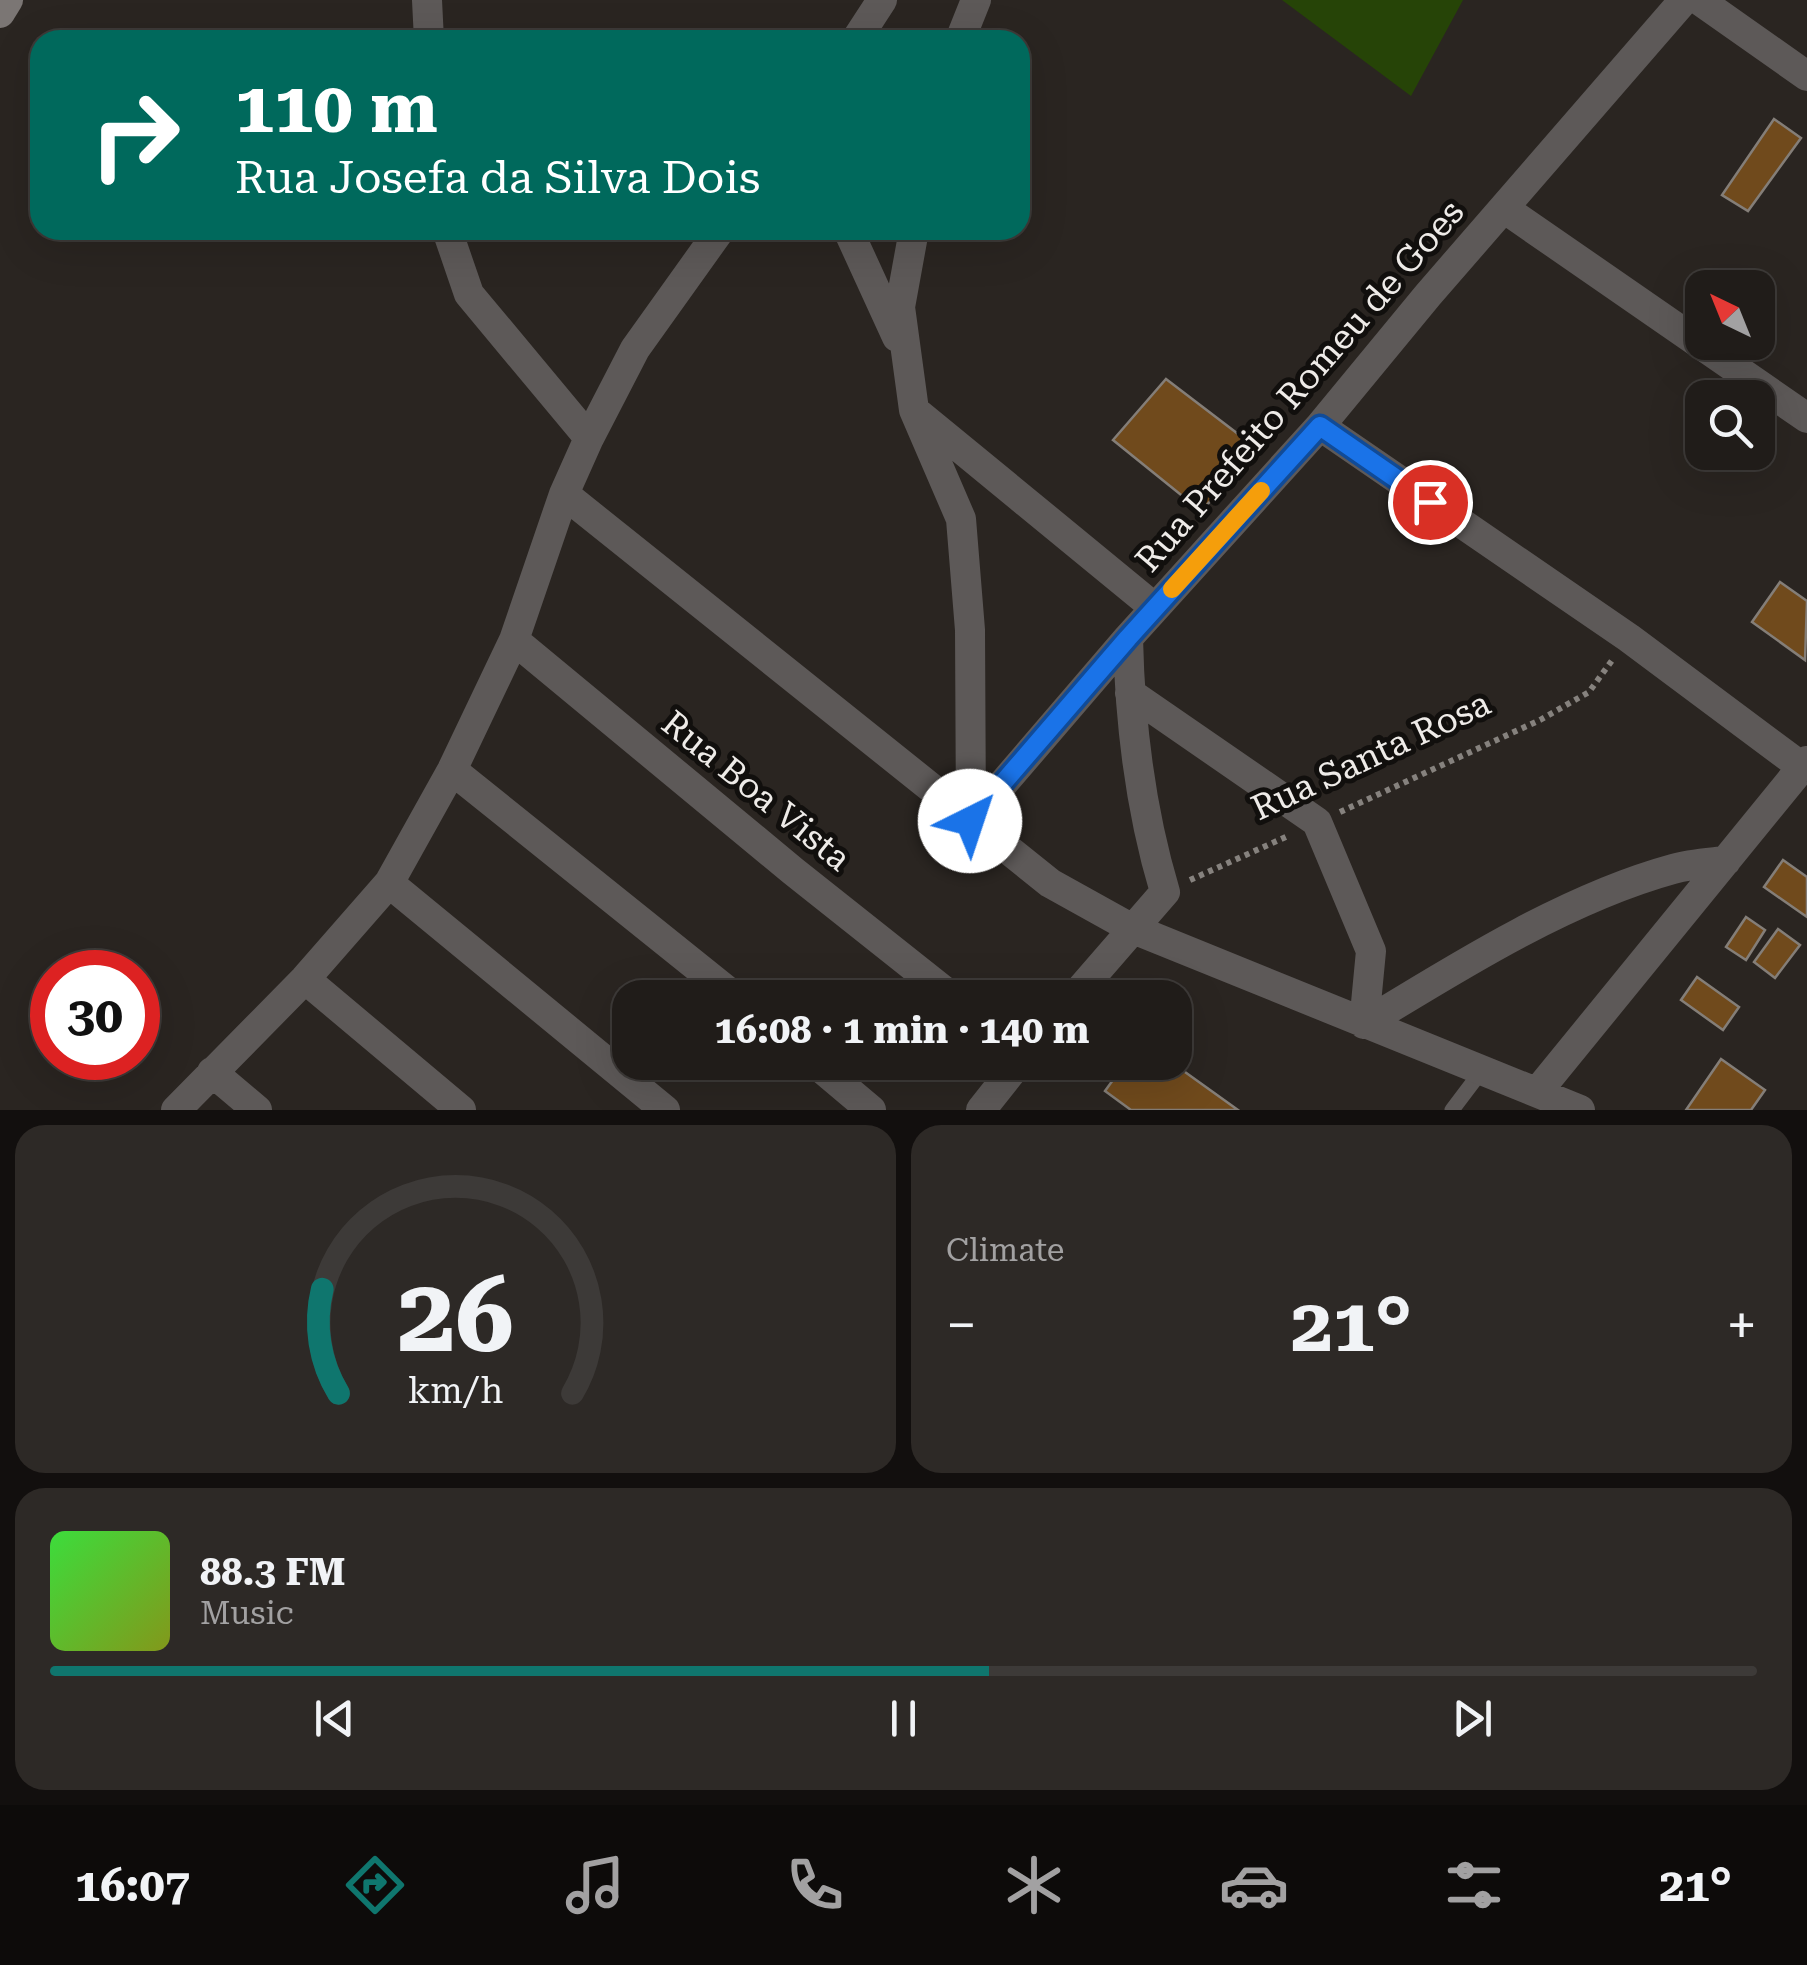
<!DOCTYPE html>
<meta charset="utf-8">
<style>
:root{--surface:#201c19;--page:#2d2926;--text:#f1f3f6;--muted:#a2a1a2;--line:#3d3a38;--accent:#0f766e}
body{margin:0;font-family:"Roboto Serif",serif;background:var(--page);color:var(--text);height:100vh;display:flex;flex-direction:column;font-size:38px;white-space:nowrap}
*{box-sizing:border-box;margin:0}
p{font-size:32px;color:var(--muted)}
.icon{flex:none;width:55px;height:55px;fill:none;stroke:currentColor;stroke-width:2;stroke-linecap:round;stroke-linejoin:round}
.map{position:relative;height:1110px;overflow:hidden}
.side{display:flex;flex-direction:column;gap:15px;padding:15px;background:#120f0e;flex:1}
.side>*{flex:none}
.hud{position:absolute;left:30px;top:30px;width:1000px;height:210px;border-radius:30px;box-shadow:0 10px 40px #0002,0 0 0 2px var(--line);background:#00695c;color:#fff;overflow:hidden}
.needle{width:65px;rotate:317deg}
.fabs{position:absolute;left:1685px;top:270px;display:grid;gap:20px}
.fabs a{display:grid;place-items:center;width:90px;height:90px;border-radius:20px;background:var(--surface);box-shadow:0 10px 40px #0002,0 0 0 2px var(--line);font-size:50px}
.speed{position:absolute;left:30px;top:950px;display:flex;gap:20px;font-size:50px;font-weight:700;text-align:center}
.speed>*{display:grid;place-content:center;width:130px;height:130px;border-radius:50%;background:var(--surface);box-shadow:0 10px 40px #0002,0 0 0 2px var(--line);line-height:1}
.speed .limit{border:15px solid #d22;background:#fff;color:#111}
.pin{position:absolute;display:grid;place-items:center;width:85px;height:85px;color:#fff;margin:-42px;border:5px solid #fff;border-radius:50%;box-shadow:0 2px 10px #0007}
.me{position:absolute;width:110px;margin:-55px;rotate:41deg;stroke-linejoin:round;filter:drop-shadow(0 0 8px #0008)}
.turn{display:flex;align-items:center;gap:35px;height:210px;padding:0 40px;font-size:45px}
.turn .icon{width:130px;height:130px;stroke-width:2.5}
.turn b{display:block;font-size:70px;line-height:85px}
.big{font-size:75px;font-weight:700;line-height:1.1}
.side .card{flex:1;display:flex;flex-direction:column;justify-content:center;gap:15px;min-width:0;padding:0 35px;border-radius:30px;background:var(--page)}
.side .dial{align-items:center;gap:0}
.dial svg{height:260px;overflow:visible;fill:none;stroke:var(--line);stroke-width:7;stroke-linecap:round;text-anchor:middle}
.dial text{fill:var(--text);stroke:none}
.song{display:flex;align-items:center;gap:30px}
.cover{width:120px;height:120px;border-radius:15px;background:linear-gradient(135deg,hsl(120 70% 55%),hsl(70 70% 35%))}
.played{height:10px;border-radius:5px;background:linear-gradient(90deg,var(--accent) 55%,var(--line) 55%)}
.keys{display:flex;justify-content:space-around;direction:ltr}
.heat{display:flex;justify-content:space-between;align-items:center;font-size:55px;direction:ltr}
.side .tiles{flex:1;display:grid;gap:15px;grid-template-columns:1fr 1fr}
.card:last-child{grid-column:span 2}
.trip{position:absolute;left:612px;top:980px;width:580px;height:100px;border-radius:30px;background:var(--surface);box-shadow:0 10px 40px #0002,0 0 0 2px var(--line);font-weight:700;line-height:100px;text-align:center}
.dock{display:flex;height:160px;justify-content:space-around;align-items:center;background:#0d0b0a;color:var(--muted)}
.dock .icon{width:70px;height:70px}
.dock .selected{color:var(--accent)}
.dock b{font-size:45px;color:var(--text)}
.map>svg:first-child{display:block}
</style>
<div class="map">
<svg width="1807" height="1110" viewBox="0 0 1807 1110">
<rect width="100%" height="100%" fill="#2a2521"/>
<path fill="#264407" d="M1282,0H1463L1411,96Z"/>
<path fill="#704a1c" stroke="#847e78" stroke-width="2.5" d="M1774,119L1801,138L1748,211L1722,195Z
M1166,379L1259,450L1201,511L1113,440Z
M1780,582L1807,601L1805,660L1752,622Z
M1783,860L1807,877V917L1764,887Z
M1746,917L1765,930L1746,960L1726,947Z
M1778,929L1800,945L1775,978L1754,962Z
M1697,977L1739,1007L1723,1030L1681,1000Z
M1721,1059L1765,1090L1751,1110H1686Z
M1126,1062H1171L1238,1110H1131L1105,1091Z"/>
<g fill="none" stroke-linecap="round" stroke-linejoin="round">
<path stroke="#86827e" stroke-width="6" stroke-dasharray="5 5" stroke-linecap="butt" d="M1340,812L1540,720L1589,692L1613,659
M1190,880L1288,836"/>
<path stroke="#5d5958" stroke-width="15" d="M1452,1110L1483,1069"/>
<path stroke="#5d5958" stroke-width="30" d="M427,0L429,40
M1699,0L1807,76
M856,40L882,0
M960,40L976,0
M1505,209L1807,418
M447,230L469,294L589,438
M848,230L897,337
M914,230L900,307L914,410L961,519L970,630L971,821
M920,415L1155,608
M1320,426L1629,638L1802,767
M564,494L1050,883L1131,928L1580,1110
M514,640L793,871L953,998
M1130,693L1317,822L1371,951L1364,1024
M452,770L736,998
M971,821L1128,638L1320,426L1428,295L1684,0
M389,883L665,1110
M305,979L461,1110
M1073,998L1165,892C1140,809 1130,725 1128,638
M1364,1024C1457,967 1567,898 1673,869C1690,864 1709,863 1726,861
M814,1062L871,1110
M212,1072L257,1110
M1538,1091L1807,761
M176,1110L305,979L389,883L452,770L514,640L564,494L589,438L635,349L720,230
M981,1110L1019,1062"/>
<path stroke="#7b7674" stroke-width="30" d="M0,13L8,0"/>
</g>
<g fill="none" stroke-linecap="round" stroke-linejoin="round">
<g stroke="#114b97" stroke-width="25">
<path id="route" d="M970,821L1128,638L1320,426L1430,502"/>
</g>
<use href="#route" stroke="#1a73e8" stroke-width="18"/>
<path stroke="#f59e0b" stroke-width="18" d="M1172,589L1261,491"/>
</g>
<g text-anchor="middle" dominant-baseline="central" stroke-width="10" stroke-linejoin="round" paint-order="stroke">
<g font-size="35" fill="#eeebe8" stroke="#110f0d">
<text transform="translate(1300 386) rotate(-49)">Rua Prefeito Romeu de Goes</text>
<text transform="translate(1371 756) rotate(-25)">Rua Santa Rosa</text>
<text transform="translate(756 791) rotate(39)">Rua Boa Vista</text>
</g>
</g>
</svg>
<div class="fabs">
<a><svg class="needle" viewBox="-14 -14 28 28"><path d="M0-13l5 13h-10z" fill="#e53935"/><path d="M0 13l5-13h-10z" fill="#a2a1a2"/></svg></a>
<a><svg class="icon" aria-label="search" viewBox="0 0 24 24"><circle cx="10" cy="10" r="6"/><path d="M15 15l6 6"/></svg></a>
</div>
<div class="speed"><div class="limit">30</div></div>
<div class="pin" style="left:1430px;top:502px;background:#d93025"><svg class="icon" aria-label="arrive" viewBox="0 0 24 24"><path d="M6 21V4h12l-3 4 3 4H6"/></svg></div>
<svg class="me" style="left:970px;top:821px" viewBox="-20 -20 40 40"><circle r="19" fill="#fff"/><path d="M0-13L10 11 0 6-10 11z" fill="#1a73e8"/></svg>
<div class="trip">16:08 · 1 min · 140 m</div>
<div class="hud">
<div class="turn"><svg class="icon" aria-label="right" viewBox="0 0 24 24"><path d="M7 20v-9h11M14 6l5 5-5 5"/></svg><div><b>110 m</b>Rua Josefa da Silva Dois</div></div>
</div>
</div>
<section class="side">
<div class="tiles">
<div class="card dial"><svg viewBox="0 0 100 80">
<path d="M14 69A42 42 0 1 1 86 69"/>
<path d="M14 69A42 42 0 0 1 9 37" stroke="#0f766e"/>
<text x="50" y="56" font-size="32" font-weight="700">26</text>
<text x="50" y="72" font-size="11">km/h</text>
</svg></div>
<div class="card"><p>Climate</p>
<div class="heat"><a>−</a><b class="big">21°</b><a>+</a></div>
</div>
<div class="card">
<div class="song"><i class="cover"></i><div><b>88.3 FM</b><p>Music</p></div></div>
<div class="played"></div>
<div class="keys"><svg class="icon" aria-label="previous" viewBox="0 0 24 24"><path d="M18 5L8 12l10 7zM5 5v14"/></svg><svg class="icon" aria-label="pause" viewBox="0 0 24 24"><path d="M8 5v14M16 5v14"/></svg><svg class="icon" aria-label="next" viewBox="0 0 24 24"><path d="M6 5l10 7-10 7zM19 5v14"/></svg></div>
</div>
</div>
</section>
<nav class="dock">
<b>16:07</b>
<svg class="icon selected" aria-label="directions" viewBox="0 0 24 24"><path d="M12 3l9 9-9 9-9-9zM9 14v-3h6M13 9l2 2-2 2"/></svg>
<svg class="icon" aria-label="music" viewBox="0 0 24 24"><path d="M9 18V5l10-2v13"/><circle cx="6" cy="18" r="3"/><circle cx="16" cy="16" r="3"/></svg>
<svg class="icon" aria-label="phone" viewBox="0 0 24 24"><path d="M5 4h4l2 5-3 2q2 4 5 5l2-3 5 2v4C11 20 4 13 5 4z"/></svg>
<svg class="icon" aria-label="climate" viewBox="0 0 24 24"><path d="M12 3v18M4 7l16 10M4 17L20 7"/></svg>
<svg class="icon" aria-label="car" viewBox="0 0 24 24"><path d="M5 17H2v-5l4-1 3-4h7l3 4 3 1v5h-3M9 17h6M6 11h13"/><circle cx="7" cy="17" r="2"/><circle cx="17" cy="17" r="2"/></svg>
<svg class="icon" aria-label="filters" viewBox="0 0 24 24"><path d="M4 7h16M4 17h16"/><circle cx="9" cy="7" r="2"/><circle cx="15" cy="17" r="2"/></svg>
<b>21°</b>
</nav>
